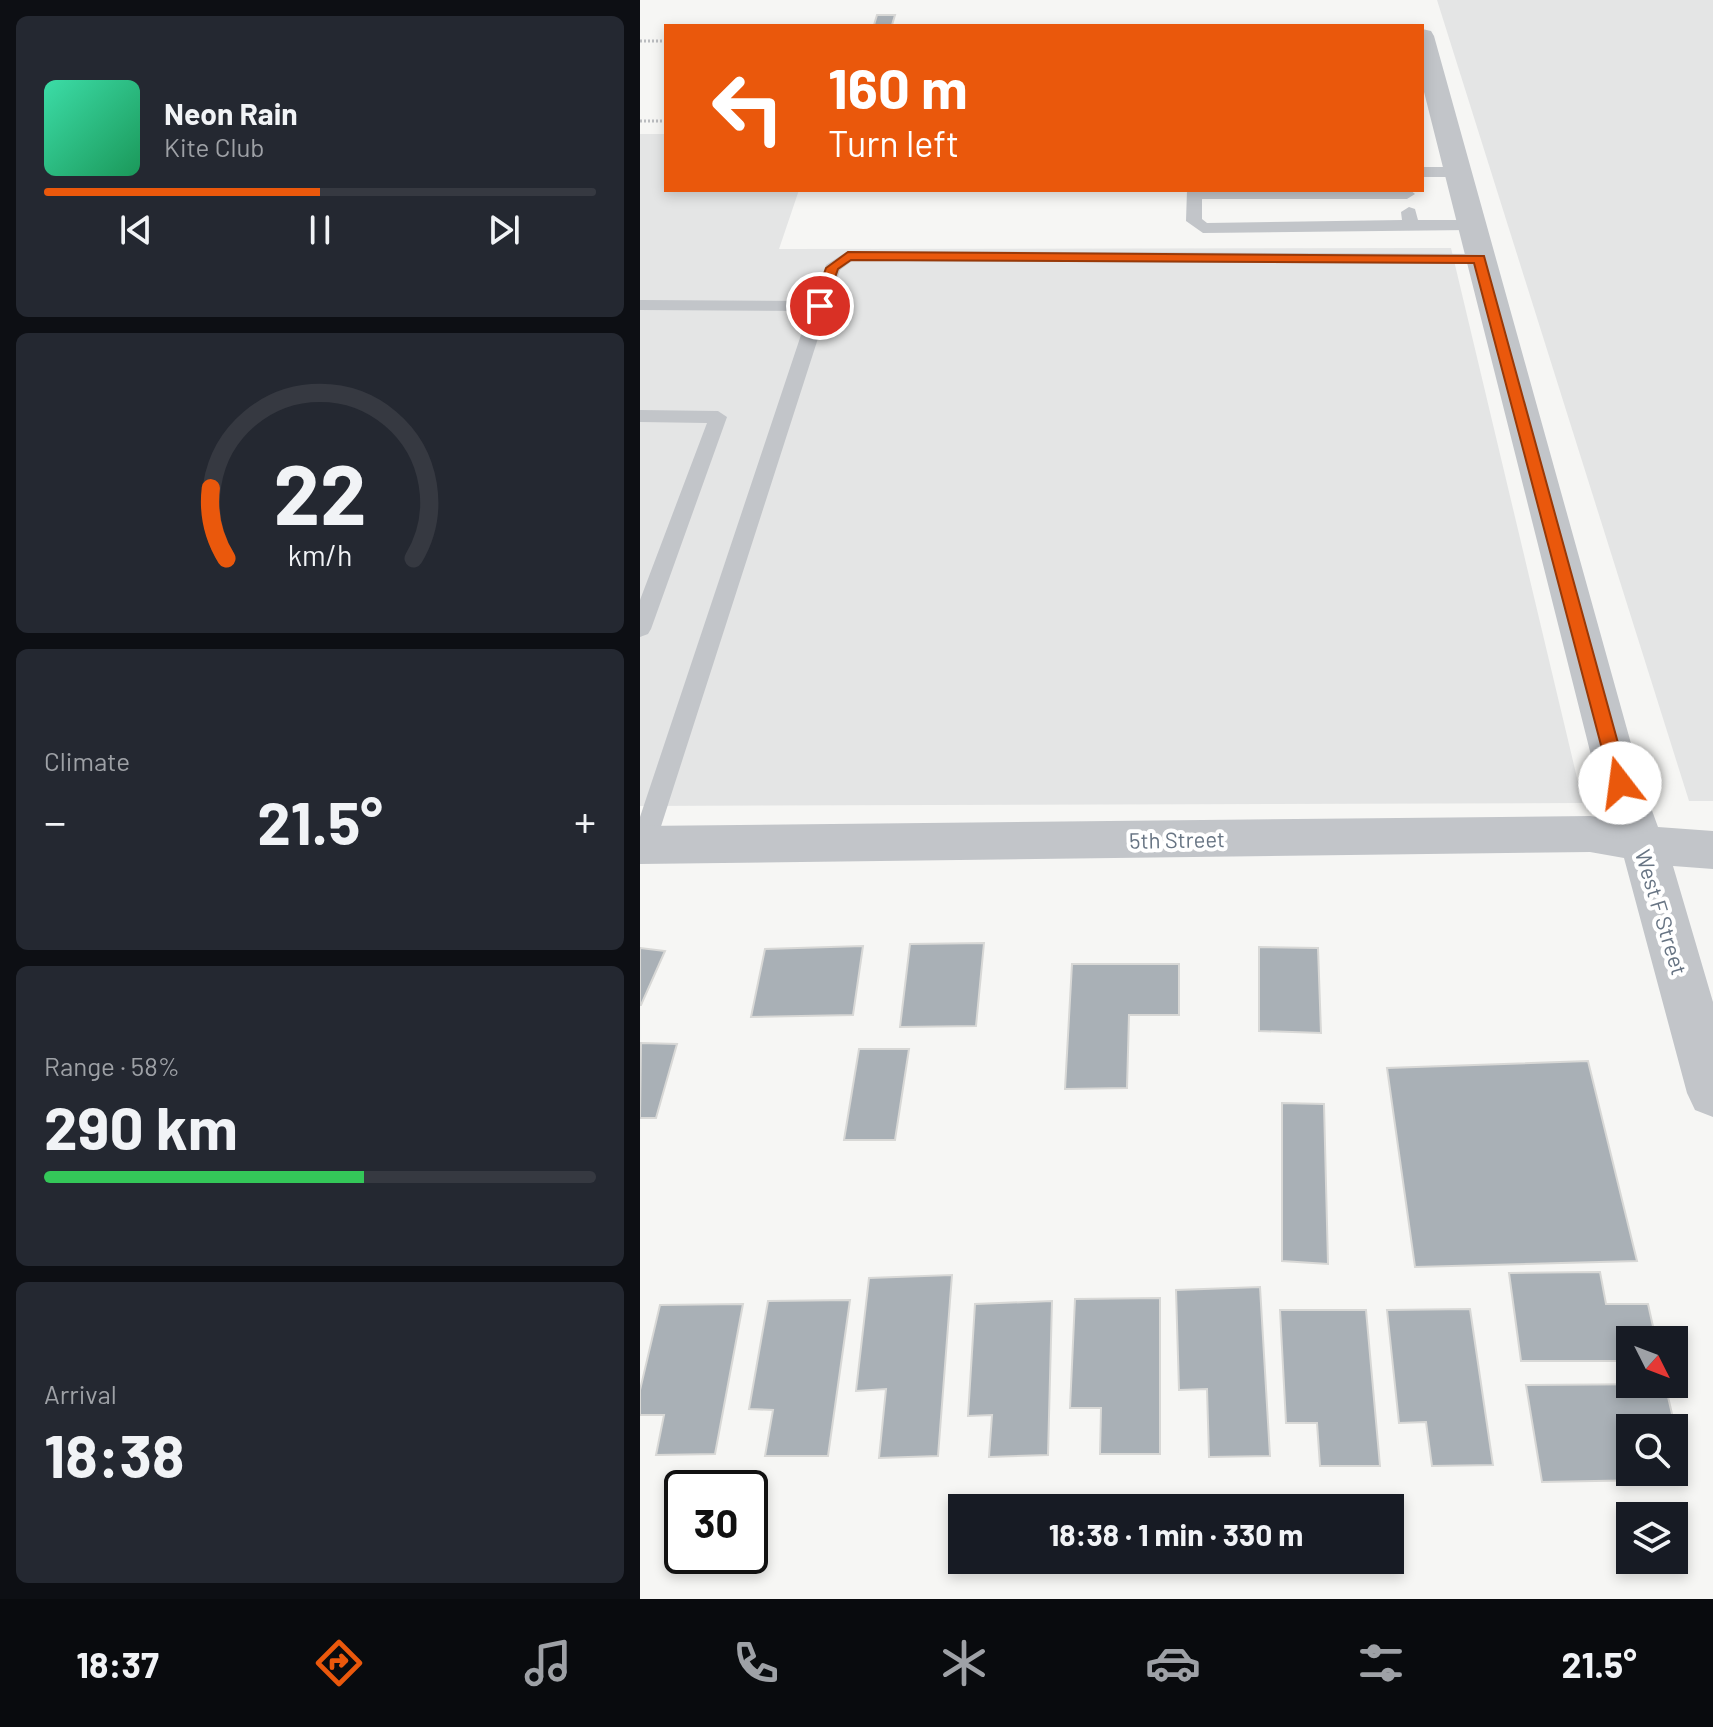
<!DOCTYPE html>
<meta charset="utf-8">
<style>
:root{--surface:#171b24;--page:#242831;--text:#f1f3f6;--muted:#9ea1a6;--line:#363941;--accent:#ea580c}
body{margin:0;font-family:Barlow,sans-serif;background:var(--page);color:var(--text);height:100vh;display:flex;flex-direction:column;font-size:30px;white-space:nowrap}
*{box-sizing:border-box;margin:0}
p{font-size:26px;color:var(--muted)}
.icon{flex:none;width:44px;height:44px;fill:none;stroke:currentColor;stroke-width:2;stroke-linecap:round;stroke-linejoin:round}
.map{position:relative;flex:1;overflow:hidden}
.drawer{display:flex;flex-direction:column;gap:16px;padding:16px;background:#0d0f14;width:640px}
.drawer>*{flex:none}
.top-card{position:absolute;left:24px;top:24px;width:760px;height:168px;border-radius:0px;box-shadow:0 4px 12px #0003;background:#ea580c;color:#fff;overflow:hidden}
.needle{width:52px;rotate:132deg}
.fabs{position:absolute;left:976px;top:1326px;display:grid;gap:16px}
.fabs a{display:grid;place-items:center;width:72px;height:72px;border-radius:0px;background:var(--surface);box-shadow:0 4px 12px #0003;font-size:40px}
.speed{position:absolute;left:24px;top:1470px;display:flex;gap:16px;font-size:40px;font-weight:700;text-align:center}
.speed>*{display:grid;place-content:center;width:104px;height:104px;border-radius:50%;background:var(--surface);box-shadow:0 4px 12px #0003;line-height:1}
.speed .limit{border:4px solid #111;border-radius:12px;background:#fff;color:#111}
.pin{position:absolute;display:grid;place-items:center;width:68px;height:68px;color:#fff;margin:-34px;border:4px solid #fff;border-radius:50%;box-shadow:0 2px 8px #0007}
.me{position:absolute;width:88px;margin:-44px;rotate:345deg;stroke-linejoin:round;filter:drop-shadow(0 0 6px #0008)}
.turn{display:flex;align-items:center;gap:28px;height:168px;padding:0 32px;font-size:36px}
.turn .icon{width:104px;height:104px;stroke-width:2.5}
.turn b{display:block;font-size:56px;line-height:68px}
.big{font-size:60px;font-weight:700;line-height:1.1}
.drawer .widget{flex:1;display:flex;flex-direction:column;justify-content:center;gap:12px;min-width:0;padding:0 28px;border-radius:12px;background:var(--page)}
.drawer .dial{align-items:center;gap:0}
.dial svg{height:208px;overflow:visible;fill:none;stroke:var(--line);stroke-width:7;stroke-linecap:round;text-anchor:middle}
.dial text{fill:var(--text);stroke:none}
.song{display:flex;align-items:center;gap:24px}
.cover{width:96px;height:96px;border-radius:12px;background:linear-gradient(135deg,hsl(160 70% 55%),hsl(150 70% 35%))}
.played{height:8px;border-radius:4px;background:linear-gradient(90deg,var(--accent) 50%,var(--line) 50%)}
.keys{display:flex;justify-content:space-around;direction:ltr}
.heat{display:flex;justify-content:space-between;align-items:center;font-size:44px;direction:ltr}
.charge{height:12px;border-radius:6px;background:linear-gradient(90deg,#34c759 58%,var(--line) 0)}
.trip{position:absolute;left:308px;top:1494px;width:456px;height:80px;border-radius:0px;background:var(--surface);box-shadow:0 4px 12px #0003;font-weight:700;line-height:80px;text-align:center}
.dock{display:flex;height:128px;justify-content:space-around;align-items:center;background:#090b0e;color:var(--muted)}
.dock .icon{width:56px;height:56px}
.dock .active{color:var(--accent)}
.dock b{font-size:36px;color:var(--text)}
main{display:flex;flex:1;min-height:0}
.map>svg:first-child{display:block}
</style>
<main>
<section class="drawer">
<div class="widget">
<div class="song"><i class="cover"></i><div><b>Neon Rain</b><p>Kite Club</p></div></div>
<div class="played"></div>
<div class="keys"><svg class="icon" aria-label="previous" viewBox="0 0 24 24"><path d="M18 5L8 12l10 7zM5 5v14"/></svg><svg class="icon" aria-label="pause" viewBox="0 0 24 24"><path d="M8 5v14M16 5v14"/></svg><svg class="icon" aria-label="next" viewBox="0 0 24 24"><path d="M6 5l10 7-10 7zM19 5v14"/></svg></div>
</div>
<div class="widget dial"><svg viewBox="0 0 100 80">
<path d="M14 69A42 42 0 1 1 86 69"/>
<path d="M14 69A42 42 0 0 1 8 42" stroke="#ea580c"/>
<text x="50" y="56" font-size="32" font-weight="700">22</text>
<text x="50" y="72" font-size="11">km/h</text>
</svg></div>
<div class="widget"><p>Climate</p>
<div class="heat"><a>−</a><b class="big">21.5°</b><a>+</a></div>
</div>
<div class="widget"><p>Range · 58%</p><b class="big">290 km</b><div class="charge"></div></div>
<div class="widget"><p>Arrival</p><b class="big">18:38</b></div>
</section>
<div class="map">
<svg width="1073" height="1599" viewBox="0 0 1073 1599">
<rect width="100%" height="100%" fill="#f6f6f4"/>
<path fill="#e4e5e5" d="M797,0H1073V801H1049Z
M0,134H26V190H159L139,249L811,248L943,803L0,806Z"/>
<path fill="#a9b0b6" stroke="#d8d8d6" stroke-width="2" d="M237,15H255L252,25H234Z
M344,943L336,1026L260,1027L270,944Z
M223,946L213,1015L111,1017L125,949Z
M619,947L678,948L681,1033L619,1031Z
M0,948L25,951L1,1005H0Z
M432,964H539V1015H489L487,1088L425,1089Z
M1,1043L37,1044L16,1118H0Z
M219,1049H269L255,1140H204Z
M948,1061L997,1261L775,1267L747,1068Z
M642,1103L684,1104L688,1264L642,1261Z
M960,1272L966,1304H1008L1016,1340H990V1361H881L869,1273Z
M312,1275L298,1456L239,1458L246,1389L216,1391L229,1278Z
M620,1287L630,1456L569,1457L567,1389L539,1390L536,1290Z
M520,1298V1454H460L461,1408H430L435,1299Z
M210,1300L188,1456H125L133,1410L109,1409L128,1301Z
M412,1301L408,1455L349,1457L352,1415L328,1416L335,1304Z
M103,1304L75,1454L16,1455L24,1415H0V1390L20,1305Z
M830,1309L853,1465L792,1466L786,1422L759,1423L747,1310Z
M640,1310H726L740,1466H680L677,1423H646Z
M1025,1384L1040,1448H1034V1428H990V1472H1006L1008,1480L902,1482L886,1385Z"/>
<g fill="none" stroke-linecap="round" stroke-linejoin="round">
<path stroke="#babcbf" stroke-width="3" stroke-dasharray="2 2" stroke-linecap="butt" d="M0,41H26
M0,121H26"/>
<path fill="#c2c5c9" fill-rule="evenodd" d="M782,167H816L824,172L816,177H782Z
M547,190H770L775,194L767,199H562V219L567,223L762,220L761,212L769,207L775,209L778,220H830L838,225L830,230L563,233L546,221Z
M208,251L839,254L847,259L839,264L212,261L200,270L15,845L12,852L0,854V817L169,311L0,310V300L173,301L186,265Z
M0,410L78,411L87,417L11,629L8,634L0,637V600L67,423L0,422Z"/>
<path fill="#c2c5c9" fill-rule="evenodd" d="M782,29L791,31L794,36L1002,783L1018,827L1073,831V869L1033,866L1073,1002V1117L1055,1110L1047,1093L984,858L950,852L0,864V826L950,816L971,819L958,783L782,84Z"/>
</g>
<path fill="#ea580c" stroke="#983908" stroke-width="2" d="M208,252L844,256L989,783L986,788L980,790L971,783L834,263L211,260L198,269L184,309H175L173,306L186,268Z"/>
<g text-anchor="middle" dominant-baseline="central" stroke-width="8" stroke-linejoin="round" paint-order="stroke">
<g font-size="22" fill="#677483" stroke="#fff">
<text transform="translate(537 839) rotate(-1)">5th Street</text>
<text transform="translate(1022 912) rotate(73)">West F Street</text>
</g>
</g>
</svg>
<div class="fabs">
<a><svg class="needle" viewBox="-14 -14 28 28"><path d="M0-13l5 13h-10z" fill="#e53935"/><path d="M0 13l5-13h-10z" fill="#9ea1a6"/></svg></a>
<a><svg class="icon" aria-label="search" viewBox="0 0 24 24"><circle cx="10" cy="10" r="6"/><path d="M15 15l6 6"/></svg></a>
<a><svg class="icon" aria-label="layers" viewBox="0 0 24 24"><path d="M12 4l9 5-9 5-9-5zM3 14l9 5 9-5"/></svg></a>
</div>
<div class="speed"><div class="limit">30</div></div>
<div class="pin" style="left:180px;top:306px;background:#d93025"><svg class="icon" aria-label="arrive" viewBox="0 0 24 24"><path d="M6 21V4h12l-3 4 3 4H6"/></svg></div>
<svg class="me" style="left:980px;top:783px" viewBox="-20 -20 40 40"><circle r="19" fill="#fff"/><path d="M0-13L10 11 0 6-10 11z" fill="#ea580c"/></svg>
<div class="trip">18:38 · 1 min · 330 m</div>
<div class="top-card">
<div class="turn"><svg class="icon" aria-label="left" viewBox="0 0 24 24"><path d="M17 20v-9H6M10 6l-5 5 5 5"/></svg><div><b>160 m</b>Turn left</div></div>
</div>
</div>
</main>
<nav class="dock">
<b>18:37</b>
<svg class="icon active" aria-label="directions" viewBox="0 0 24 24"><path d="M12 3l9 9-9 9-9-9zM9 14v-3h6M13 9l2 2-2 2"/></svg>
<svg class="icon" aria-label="music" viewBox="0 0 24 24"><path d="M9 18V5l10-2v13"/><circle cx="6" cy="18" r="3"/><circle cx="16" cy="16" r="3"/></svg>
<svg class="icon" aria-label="phone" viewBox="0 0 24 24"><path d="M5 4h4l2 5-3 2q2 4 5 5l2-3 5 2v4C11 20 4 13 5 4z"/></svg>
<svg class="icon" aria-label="climate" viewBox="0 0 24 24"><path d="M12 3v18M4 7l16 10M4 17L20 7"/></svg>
<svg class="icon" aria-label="car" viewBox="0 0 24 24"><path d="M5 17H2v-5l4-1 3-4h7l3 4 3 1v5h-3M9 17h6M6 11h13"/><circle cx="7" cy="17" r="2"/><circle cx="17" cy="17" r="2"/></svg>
<svg class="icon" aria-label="filters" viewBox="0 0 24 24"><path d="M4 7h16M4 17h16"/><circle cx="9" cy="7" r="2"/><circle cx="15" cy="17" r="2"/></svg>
<b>21.5°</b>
</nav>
